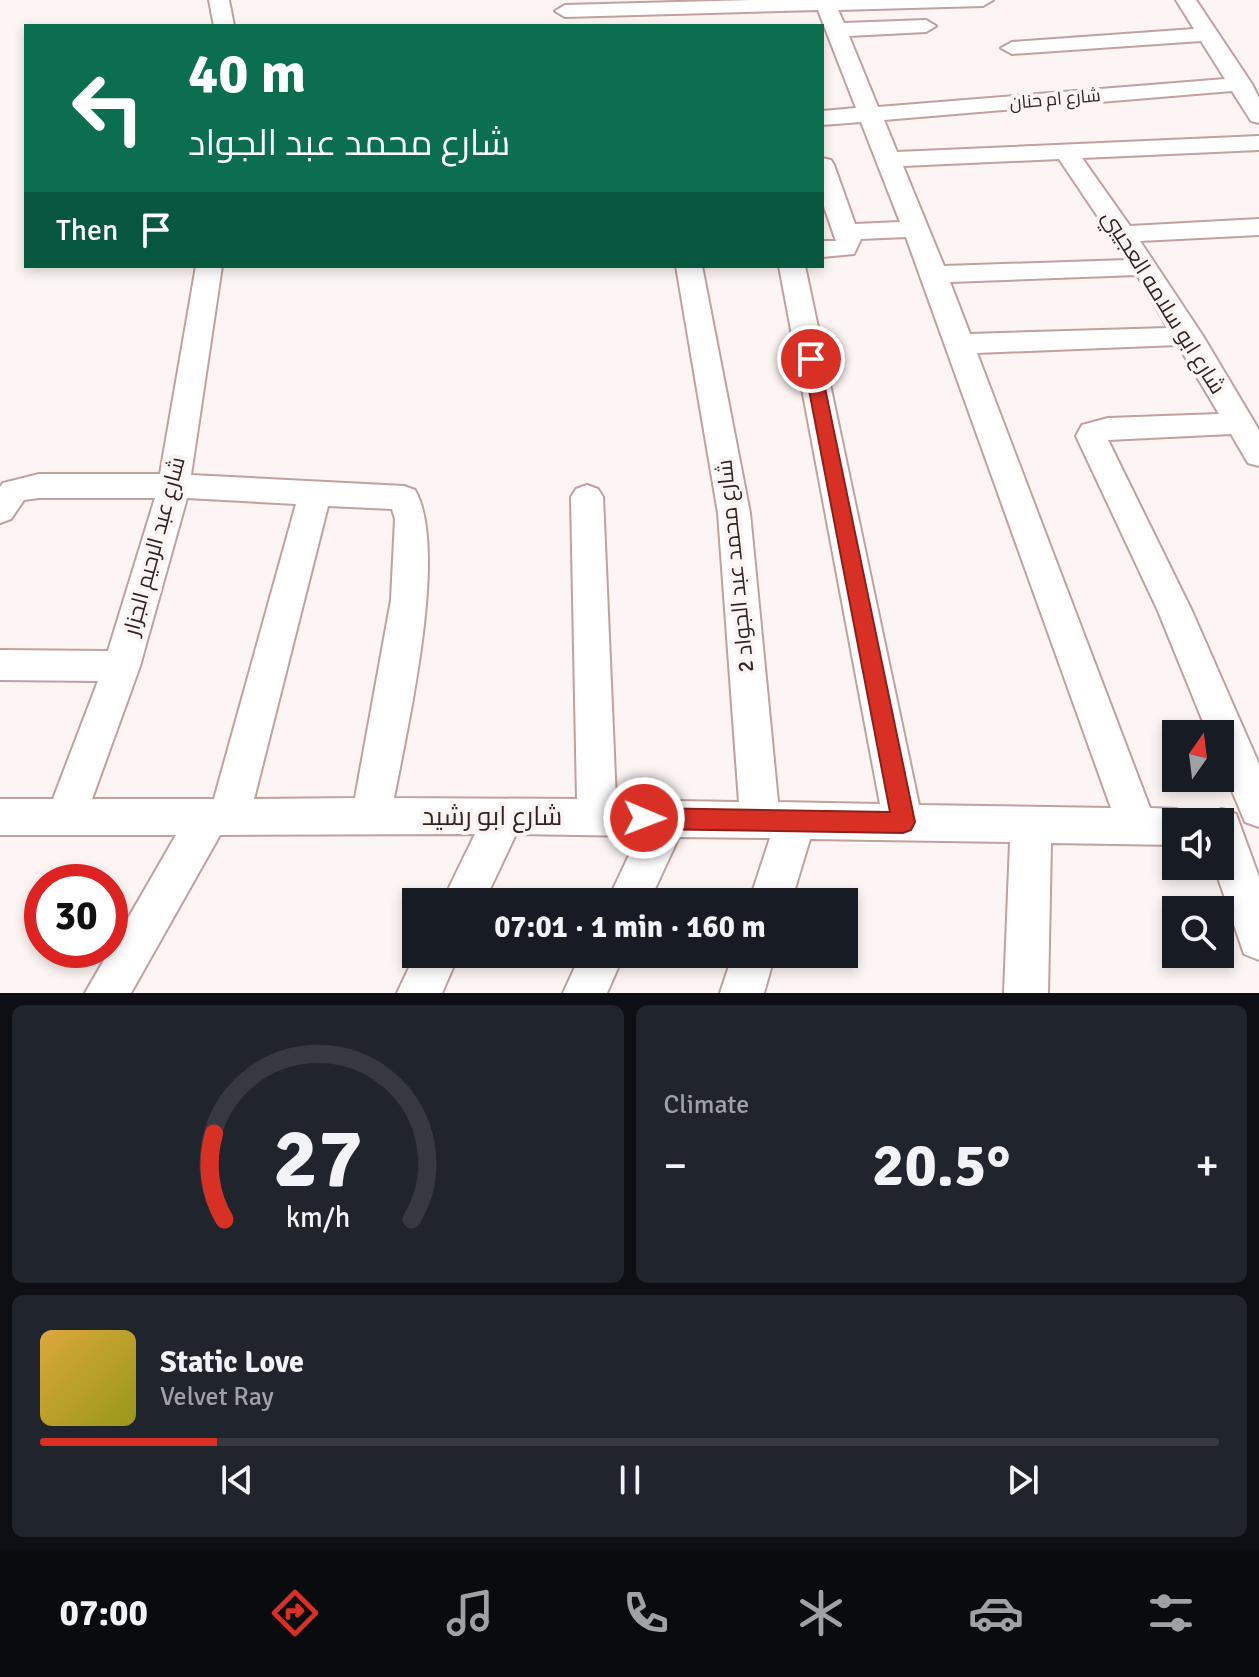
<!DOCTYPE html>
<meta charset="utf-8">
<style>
:root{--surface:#171b24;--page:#20242c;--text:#f1f3f6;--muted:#9ea1a6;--line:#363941;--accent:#d93025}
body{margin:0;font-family:Signika,Cairo,sans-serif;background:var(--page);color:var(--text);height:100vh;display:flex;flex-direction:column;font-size:30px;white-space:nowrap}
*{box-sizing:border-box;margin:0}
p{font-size:26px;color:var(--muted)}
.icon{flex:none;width:44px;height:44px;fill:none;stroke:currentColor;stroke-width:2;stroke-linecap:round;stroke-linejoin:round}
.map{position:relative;height:993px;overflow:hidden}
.panel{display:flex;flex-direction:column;gap:12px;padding:12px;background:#0d0f14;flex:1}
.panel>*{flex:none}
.banner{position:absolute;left:24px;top:24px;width:800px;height:244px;border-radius:0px;box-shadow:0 4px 12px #0003;background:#0b6e4f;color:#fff;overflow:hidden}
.needle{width:52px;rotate:14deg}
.fabs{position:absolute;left:1162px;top:720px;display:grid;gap:16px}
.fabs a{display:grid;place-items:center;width:72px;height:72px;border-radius:0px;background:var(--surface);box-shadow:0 4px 12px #0003;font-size:40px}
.speed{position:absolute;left:24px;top:864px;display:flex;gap:16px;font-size:40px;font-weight:700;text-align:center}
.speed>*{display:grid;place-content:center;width:104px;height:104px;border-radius:50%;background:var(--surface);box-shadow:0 4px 12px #0003;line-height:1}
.speed .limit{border:12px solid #d22;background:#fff;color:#111}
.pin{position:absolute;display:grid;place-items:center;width:68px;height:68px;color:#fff;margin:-34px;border:4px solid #fff;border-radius:50%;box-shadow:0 2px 8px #0007}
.me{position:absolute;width:88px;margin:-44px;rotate:91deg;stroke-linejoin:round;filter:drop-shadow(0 0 6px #0008)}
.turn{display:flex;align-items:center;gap:28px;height:168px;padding:0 32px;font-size:36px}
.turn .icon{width:104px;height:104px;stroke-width:2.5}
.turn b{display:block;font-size:56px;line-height:68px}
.then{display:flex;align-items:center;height:76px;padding:0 32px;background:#0003;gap:16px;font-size:30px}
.big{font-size:60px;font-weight:700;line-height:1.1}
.panel .tile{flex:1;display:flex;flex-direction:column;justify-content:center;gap:12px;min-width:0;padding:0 28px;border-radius:12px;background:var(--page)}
.panel .dial{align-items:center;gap:0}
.dial svg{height:208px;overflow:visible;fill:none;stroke:var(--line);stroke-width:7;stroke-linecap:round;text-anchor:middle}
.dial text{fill:var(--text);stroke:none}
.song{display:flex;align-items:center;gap:24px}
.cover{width:96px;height:96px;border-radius:12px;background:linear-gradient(135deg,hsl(40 70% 55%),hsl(60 70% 35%))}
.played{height:8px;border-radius:4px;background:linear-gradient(90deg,var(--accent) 15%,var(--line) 15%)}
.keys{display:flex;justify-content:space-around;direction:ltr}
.heat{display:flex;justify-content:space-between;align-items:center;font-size:44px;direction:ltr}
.panel .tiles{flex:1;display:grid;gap:12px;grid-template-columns:1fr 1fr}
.tile:last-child{grid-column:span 2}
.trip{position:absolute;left:402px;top:888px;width:456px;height:80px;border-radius:0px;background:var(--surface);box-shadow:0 4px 12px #0003;font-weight:700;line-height:80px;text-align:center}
.tabs{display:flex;height:128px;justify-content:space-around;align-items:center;background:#090b0e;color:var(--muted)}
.tabs .icon{width:56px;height:56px}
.tabs .active{color:var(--accent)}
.tabs b{font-size:36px;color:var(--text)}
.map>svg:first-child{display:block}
</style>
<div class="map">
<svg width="1259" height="993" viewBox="0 0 1259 993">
<rect width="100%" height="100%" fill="#fcf5f4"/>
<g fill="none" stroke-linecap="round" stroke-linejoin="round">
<g stroke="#c1a09e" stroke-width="4">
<path id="minor" d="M209,0H229L234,26H214Z
M752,0H993L983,6L838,10L844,23L926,20L936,26L926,32L849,36L878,107L1225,79L1201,41L1012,54L1001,48L1012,42L1194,29L1176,0H1196L1252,84L1259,98V123L1251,121L1232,91L884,120L897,152L1259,136V150L1082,158L1130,226L1259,219V235L1140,241L1203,336L1259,430V466L1248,463L1231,434L1108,440L1192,611L1259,764V827L1245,822L1220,762V734H1208L1158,611L1076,436L1082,425L1108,418L1219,414L1178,345L977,353L1150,808L1176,809L1190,814L1194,822H1176V845L1051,843L1048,993H1004L1010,842L810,839L791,902H749L770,838L679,837L649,902H607L638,836L516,834L484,902H442L475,834L220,835L131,993H85L176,835H0V799H53L98,681L0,680V650L108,651L155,498H39L24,500L11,519L0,523V487L3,483L39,474H160L196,266H222L191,475L404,486L415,490C449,549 407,729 394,798L577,799L571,497L576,489L587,485L598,489L603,497L616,800L739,802L718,513L676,266H702L750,513L778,802L880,804L779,266H805L919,805L1111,808L906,237L861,239L854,254L822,257V241H836L822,201V158L831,160L834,165L855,224L900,222L861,122L822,125V111L856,108L818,10L565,17L555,11L565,5ZM1059,159L1127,260L944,266L903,166ZM1137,275L1168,328L970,334L950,282ZM187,498L296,504L214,799H92L140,666ZM328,506L392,509L395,519L391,600L355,798L254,799Z
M1222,809L1236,814L1259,877V960L1244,954L1214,866H1220V822H1204L1208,814Z
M416,953L459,954L442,993H397Z
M581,954H624L607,993H563Z
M733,954H775L764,993H720Z"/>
</g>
<use href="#minor" fill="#fff" fill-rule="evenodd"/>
</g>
<path fill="#d93025" stroke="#8d1f18" stroke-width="2" d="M811,353L819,359L915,822L911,830L903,833L644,829L636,826L633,818L636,811L644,808L890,812L803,359Z"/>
<g text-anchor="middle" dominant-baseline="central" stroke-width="8" stroke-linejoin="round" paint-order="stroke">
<g font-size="18" fill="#312423" stroke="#fcf5f4">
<text transform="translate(1055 99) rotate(-5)">شارع ام حنان</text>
</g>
<g font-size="22" fill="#312423" stroke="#fcf5f4">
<text transform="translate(1164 302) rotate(58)">شارع ابو سلامه العجيبي</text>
<text transform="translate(154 546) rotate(-75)">شارع عبد الرحيم الجزار</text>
<text transform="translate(735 566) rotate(-96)">شارع محمد عبد الجواد 2</text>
</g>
<g font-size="26" fill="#312423" stroke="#fcf5f4">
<text x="492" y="817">شارع ابو رشيد</text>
</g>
</g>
</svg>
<div class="fabs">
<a><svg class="needle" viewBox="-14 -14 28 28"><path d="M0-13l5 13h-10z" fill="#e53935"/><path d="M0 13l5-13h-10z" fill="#9ea1a6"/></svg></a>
<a><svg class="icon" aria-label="sound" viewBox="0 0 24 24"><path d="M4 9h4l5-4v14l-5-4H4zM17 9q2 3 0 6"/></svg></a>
<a><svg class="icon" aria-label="search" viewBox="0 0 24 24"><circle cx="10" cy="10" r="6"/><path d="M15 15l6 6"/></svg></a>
</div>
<div class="speed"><div class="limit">30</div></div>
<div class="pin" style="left:811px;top:359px;background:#d93025"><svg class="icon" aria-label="arrive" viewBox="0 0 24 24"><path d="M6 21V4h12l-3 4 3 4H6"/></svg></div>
<svg class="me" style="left:644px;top:818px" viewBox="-20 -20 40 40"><circle r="17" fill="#d93025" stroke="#fff" stroke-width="3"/><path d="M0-11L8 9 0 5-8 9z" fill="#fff"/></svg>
<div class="trip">07:01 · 1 min · 160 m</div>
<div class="banner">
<div class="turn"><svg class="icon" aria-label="left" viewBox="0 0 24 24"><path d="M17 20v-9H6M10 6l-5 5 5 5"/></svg><div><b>40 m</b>شارع محمد عبد الجواد</div></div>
<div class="then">Then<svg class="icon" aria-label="arrive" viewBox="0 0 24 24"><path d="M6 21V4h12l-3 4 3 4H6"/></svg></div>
</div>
</div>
<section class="panel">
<div class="tiles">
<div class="tile dial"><svg viewBox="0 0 100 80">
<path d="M14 69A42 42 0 1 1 86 69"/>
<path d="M14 69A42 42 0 0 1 10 36" stroke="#d93025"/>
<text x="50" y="56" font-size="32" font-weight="700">27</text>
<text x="50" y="72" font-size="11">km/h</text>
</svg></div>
<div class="tile"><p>Climate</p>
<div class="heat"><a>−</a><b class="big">20.5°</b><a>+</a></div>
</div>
<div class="tile">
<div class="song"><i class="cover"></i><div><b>Static Love</b><p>Velvet Ray</p></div></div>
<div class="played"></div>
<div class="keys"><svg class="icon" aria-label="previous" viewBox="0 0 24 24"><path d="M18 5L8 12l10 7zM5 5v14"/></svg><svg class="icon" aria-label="pause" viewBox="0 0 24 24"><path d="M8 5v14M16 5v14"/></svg><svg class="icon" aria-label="next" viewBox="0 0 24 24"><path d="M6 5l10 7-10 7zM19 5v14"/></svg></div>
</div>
</div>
</section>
<nav class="tabs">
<b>07:00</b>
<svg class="icon active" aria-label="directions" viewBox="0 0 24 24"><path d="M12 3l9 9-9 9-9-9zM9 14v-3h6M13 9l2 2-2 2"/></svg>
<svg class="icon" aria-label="music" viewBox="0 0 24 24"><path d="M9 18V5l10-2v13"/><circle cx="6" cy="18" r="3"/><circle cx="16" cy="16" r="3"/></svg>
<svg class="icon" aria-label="phone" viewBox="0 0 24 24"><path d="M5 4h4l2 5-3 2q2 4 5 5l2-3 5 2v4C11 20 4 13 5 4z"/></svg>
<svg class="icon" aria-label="climate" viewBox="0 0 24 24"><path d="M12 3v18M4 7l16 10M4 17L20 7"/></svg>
<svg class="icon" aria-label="car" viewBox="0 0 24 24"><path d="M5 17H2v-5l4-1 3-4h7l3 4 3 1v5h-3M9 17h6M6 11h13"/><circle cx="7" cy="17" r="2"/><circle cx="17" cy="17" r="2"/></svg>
<svg class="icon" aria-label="filters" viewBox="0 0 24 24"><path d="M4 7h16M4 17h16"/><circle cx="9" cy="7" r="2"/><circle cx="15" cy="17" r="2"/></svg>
</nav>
